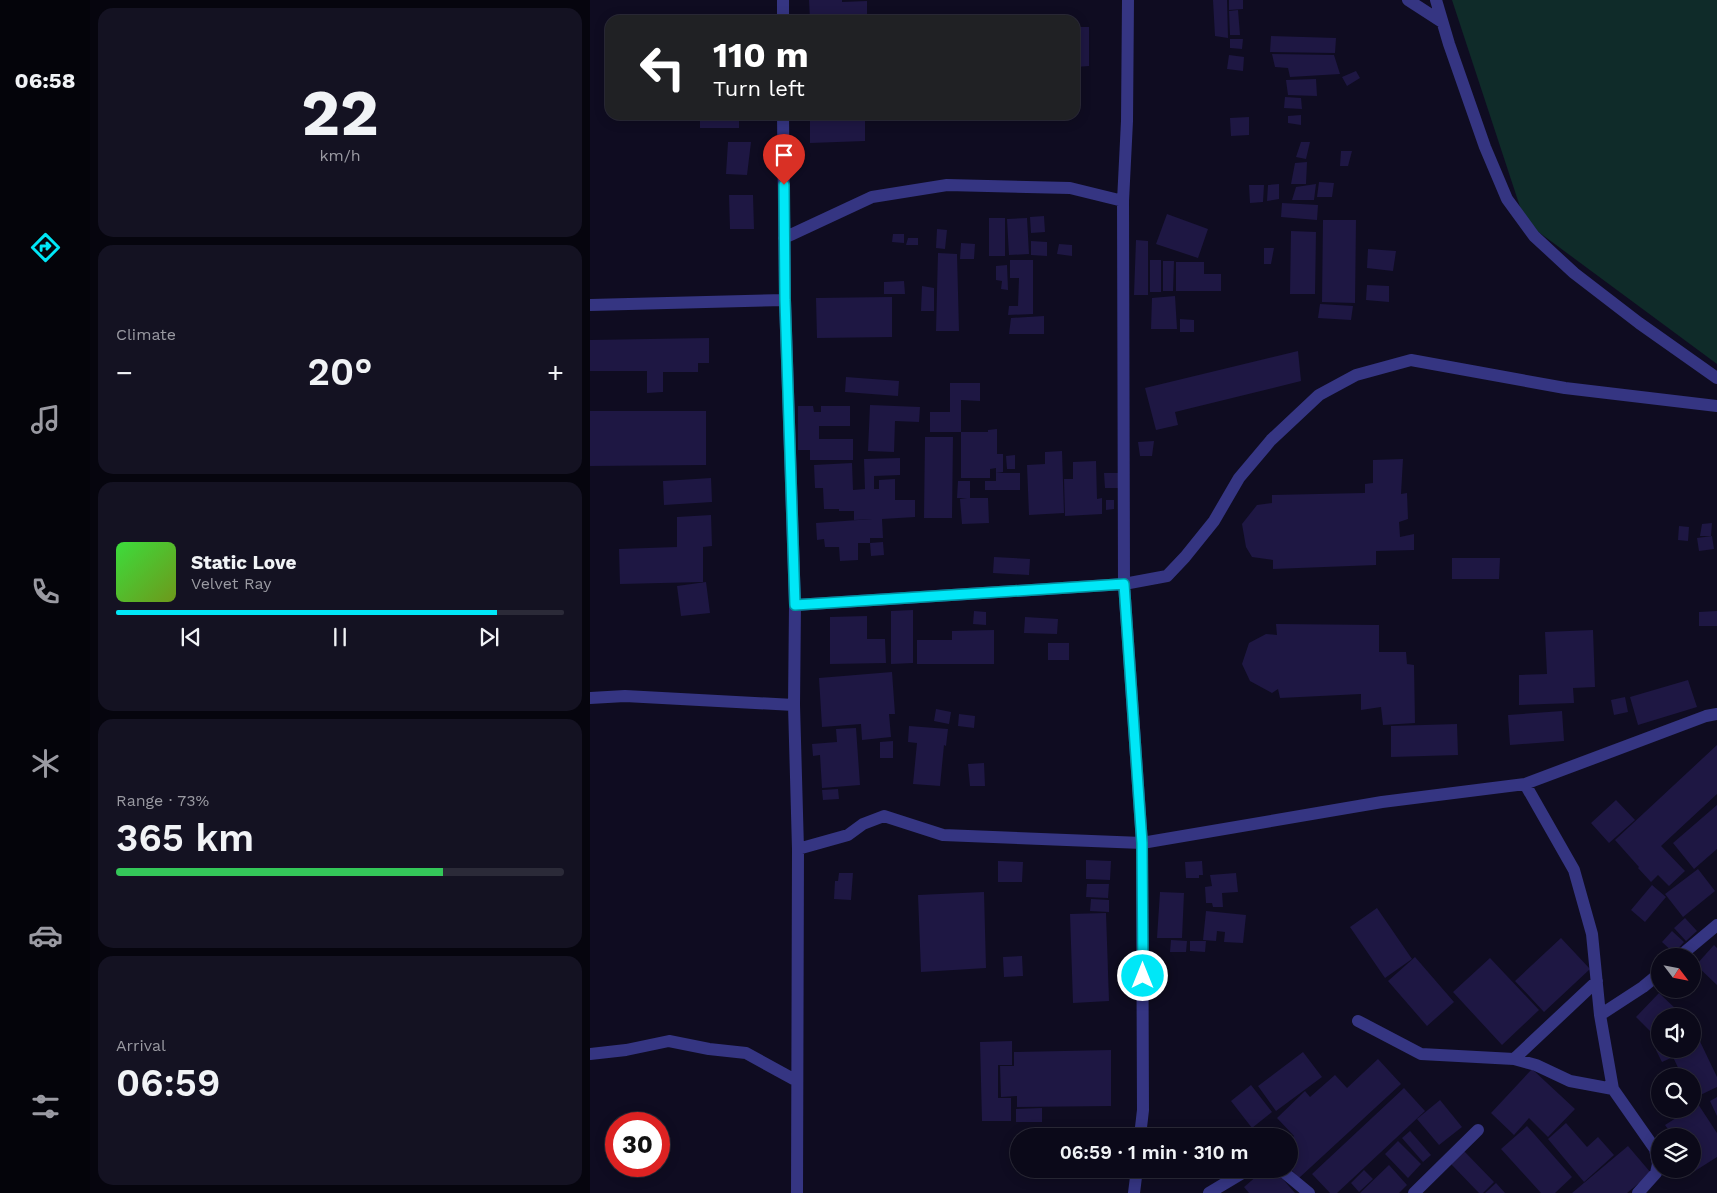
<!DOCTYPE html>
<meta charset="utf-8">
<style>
:root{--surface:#0b0919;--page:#141222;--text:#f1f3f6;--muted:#9a9aa2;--line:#2b2a38;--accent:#00e7f7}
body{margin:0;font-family:"Work Sans",sans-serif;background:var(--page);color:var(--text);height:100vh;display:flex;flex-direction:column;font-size:19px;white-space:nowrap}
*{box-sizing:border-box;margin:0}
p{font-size:16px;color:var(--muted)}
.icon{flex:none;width:28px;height:28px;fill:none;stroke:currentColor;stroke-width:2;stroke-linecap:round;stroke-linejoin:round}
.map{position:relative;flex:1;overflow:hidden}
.sheet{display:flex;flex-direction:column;gap:8px;padding:8px;background:#06050e;width:500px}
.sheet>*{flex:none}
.top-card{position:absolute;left:15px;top:15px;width:475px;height:105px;border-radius:15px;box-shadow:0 2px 12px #0003,0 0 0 1px var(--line);background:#202124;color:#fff;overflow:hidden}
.needle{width:32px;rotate:122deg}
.buttons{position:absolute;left:1061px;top:948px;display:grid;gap:10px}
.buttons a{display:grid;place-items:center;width:50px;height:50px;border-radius:50%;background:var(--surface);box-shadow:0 2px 12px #0003,0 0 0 1px var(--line);font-size:25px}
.speed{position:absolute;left:15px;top:1112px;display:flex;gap:10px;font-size:25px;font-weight:700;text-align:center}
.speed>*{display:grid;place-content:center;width:65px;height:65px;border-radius:50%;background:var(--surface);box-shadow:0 2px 12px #0003,0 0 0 1px var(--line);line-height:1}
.speed .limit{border:8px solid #d22;background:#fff;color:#111}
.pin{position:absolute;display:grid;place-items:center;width:42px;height:42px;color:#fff;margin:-51px -21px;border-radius:50% 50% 50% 0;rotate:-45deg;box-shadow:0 0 5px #0007}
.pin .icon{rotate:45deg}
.me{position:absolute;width:55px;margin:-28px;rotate:0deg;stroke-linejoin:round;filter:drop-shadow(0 0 4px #0008)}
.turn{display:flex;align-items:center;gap:18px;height:105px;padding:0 25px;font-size:22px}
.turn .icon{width:65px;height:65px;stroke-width:2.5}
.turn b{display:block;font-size:35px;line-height:42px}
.big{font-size:38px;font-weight:600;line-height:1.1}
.sheet .tile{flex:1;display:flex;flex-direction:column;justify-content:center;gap:8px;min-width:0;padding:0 18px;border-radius:15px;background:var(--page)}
.sheet .dial{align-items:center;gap:0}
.dial b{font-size:65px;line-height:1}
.song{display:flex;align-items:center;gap:15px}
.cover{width:60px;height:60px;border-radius:8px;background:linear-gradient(135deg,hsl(120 70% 55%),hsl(80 70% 35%))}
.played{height:5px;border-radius:2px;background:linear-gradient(90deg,var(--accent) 85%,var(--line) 85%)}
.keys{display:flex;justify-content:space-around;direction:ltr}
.heat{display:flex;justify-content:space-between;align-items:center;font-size:28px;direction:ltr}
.charge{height:8px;border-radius:4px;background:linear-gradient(90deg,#34c759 73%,var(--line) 0)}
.trip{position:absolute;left:420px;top:1128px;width:288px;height:50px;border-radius:25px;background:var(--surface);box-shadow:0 2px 12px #0003,0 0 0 1px var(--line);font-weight:600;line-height:50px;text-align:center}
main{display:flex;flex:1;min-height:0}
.tabs{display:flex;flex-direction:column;width:90px;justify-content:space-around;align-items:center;background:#04040a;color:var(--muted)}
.tabs .icon{width:35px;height:35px}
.tabs .active{color:var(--accent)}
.tabs b{font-size:22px;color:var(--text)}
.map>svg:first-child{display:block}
</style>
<main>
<nav class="tabs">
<b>06:58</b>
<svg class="icon active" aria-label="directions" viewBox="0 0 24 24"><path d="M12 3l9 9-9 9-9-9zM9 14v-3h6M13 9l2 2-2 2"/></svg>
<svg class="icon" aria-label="music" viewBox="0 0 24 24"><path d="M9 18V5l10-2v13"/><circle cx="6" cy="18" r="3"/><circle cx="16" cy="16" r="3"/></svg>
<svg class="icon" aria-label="phone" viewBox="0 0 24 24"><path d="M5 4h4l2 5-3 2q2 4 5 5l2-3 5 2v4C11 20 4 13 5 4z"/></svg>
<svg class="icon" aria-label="climate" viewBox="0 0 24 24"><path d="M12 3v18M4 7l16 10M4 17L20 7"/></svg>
<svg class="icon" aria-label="car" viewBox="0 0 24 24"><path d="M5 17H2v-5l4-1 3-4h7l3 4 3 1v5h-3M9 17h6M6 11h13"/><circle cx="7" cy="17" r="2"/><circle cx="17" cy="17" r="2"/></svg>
<svg class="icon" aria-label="filters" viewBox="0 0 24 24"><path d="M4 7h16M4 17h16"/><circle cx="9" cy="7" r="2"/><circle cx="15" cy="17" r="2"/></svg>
</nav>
<section class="sheet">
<div class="tile dial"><b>22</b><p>km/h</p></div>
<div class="tile"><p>Climate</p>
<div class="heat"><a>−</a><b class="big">20°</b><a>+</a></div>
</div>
<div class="tile">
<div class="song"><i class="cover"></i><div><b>Static Love</b><p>Velvet Ray</p></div></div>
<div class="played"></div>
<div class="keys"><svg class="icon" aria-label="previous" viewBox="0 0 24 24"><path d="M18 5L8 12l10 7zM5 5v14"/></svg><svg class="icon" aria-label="pause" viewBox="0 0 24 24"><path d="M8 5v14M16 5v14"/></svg><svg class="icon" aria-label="next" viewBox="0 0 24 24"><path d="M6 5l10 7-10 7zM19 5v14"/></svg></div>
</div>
<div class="tile"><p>Range · 73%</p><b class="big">365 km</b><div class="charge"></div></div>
<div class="tile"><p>Arrival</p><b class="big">06:59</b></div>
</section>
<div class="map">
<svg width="1127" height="1193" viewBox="0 0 1127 1193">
<rect width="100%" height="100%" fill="#0f0c21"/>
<path fill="#0f2b29" d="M862,0H1127V364L935,222Z"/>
<path fill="#1e1743" d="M219,0H252V2L277,1V20H220Z
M623,0H637L638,38L625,36Z
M639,0H653V9L639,10Z
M648,10L650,35H640L639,11Z
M485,27H499V66L485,67Z
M681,36L746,38L745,53L680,52Z
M640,39H653L652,49L640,48Z
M682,54L744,55L750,74L700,77L698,68L685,67Z
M639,55L654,57L653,71L637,69Z
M766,71L770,78L757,86L752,77Z
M726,79L727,96L698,95L696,80Z
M695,97L711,98L712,109L694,108Z
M110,115H149V128H110Z
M220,115H275V141L220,143Z
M711,115V125L698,123V116Z
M659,117V135L641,136L640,118Z
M138,142H161L157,175L136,174Z
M711,142H720L716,159L706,157Z
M751,151H762L758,166H750Z
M717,162L716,184H701L705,163Z
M729,182L744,183L742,197H727Z
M689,184V199L677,201L678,185Z
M726,184L724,200H702L706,187Z
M659,185H674L673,202L660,203Z
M139,195H163L164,229H140Z
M692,203L728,205L727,220L691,217Z
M577,214L618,229L608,258L566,244Z
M454,216L455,232L441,233L440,217Z
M399,218H415V256H399Z
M437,218L439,254L419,255L417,219Z
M733,220H766L765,303L732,302Z
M347,229L357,230L355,249L346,248Z
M701,231L726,232L725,294H700Z
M303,234H314V243L302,242Z
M318,238H328V245H316Z
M546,240L558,241V295H544Z
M441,241L457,242V256L441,255Z
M371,243L385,244L384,259H370Z
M469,244L482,245V256L467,254Z
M674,248H684L681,264H674Z
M778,249L806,251L803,271L777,268Z
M348,253L367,254L369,331H346Z
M420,260H443V314L418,315L419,306H428L429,278H420Z
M560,260H571V292H560Z
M573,261H584L583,291H573Z
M586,262H614V274H631V291H586Z
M417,265L418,290L411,289L412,281L406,280V266Z
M314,281L315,294H294V282Z
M777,285L799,286V302L776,300Z
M332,286L344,288V311H331Z
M585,296L587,329H561L562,298Z
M302,297V337L227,338L226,298Z
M730,304L763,306L761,320L728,318Z
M454,316V334H419L421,318Z
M590,319L604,320V332H590Z
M119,338V363H108V372H73V392L57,393V371H0V340Z
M708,351L711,381L585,412L588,425L566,430L555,388Z
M256,377L309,381L308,396L255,392Z
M360,383H390V401L371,400V432H340V412H360Z
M280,405L330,407L329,422L305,421L304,452L278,451Z
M208,406H223L224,412H231V406H260V426H229V439H263V460H220V450H208Z
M0,411H116V465L0,466Z
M407,429V454H413V472L406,473V468L400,469V478H371V432H398V430Z
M335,437H363L362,518H334Z
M564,441L562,456H550L548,442Z
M472,451L474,513L439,515L437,465L455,464V452Z
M425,455V469H417L416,456Z
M310,458V475L284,476V489H289V480L305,479V500H325V517L292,519L293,538H280V543H268V560L250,561L249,547H235L234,539L227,540L226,523L282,519L264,520V511H249V509H234L233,488H225L224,465L262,463L263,490L275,489L274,459Z
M813,459L811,494L817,493L818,519L809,522L810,537L824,534V550L786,551V565L683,569V560L662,557L656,547L652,524L667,505L682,503V495L775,493V484L783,483V460Z
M506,461L507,499L512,498V514L475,516L474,479H483V462Z
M406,473H430V490H395V481H406Z
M514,473H528V488H515Z
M121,478L122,502L74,505L73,481Z
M368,481H380V498H398L399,523L372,524L370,499L377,498H367Z
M516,500H524V509L516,510Z
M121,515L122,546L113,547V582L30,584L29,549L87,547V517Z
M1122,523L1121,536H1110L1112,524Z
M1089,526L1099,527L1098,541L1088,540Z
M1122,536L1124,549L1109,551L1107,538Z
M293,542L294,555L281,556L280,543Z
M404,557L440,559L439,575L403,573Z
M862,558H910L909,579H862Z
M116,582L120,613L91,616L87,586Z
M323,610V663L301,664V611Z
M384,611L396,612V625L383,624Z
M1127,611V626H1109V612Z
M277,616V639H295L296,663L240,664V617Z
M435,617L468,619L467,634L434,633Z
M686,624L789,625V652H816L817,664L824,665L825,723L793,725L791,707L771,710V694L690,698L688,689L682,693L660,681L652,664L659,643L676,634L687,635Z
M404,630V664H327V640H362V631Z
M1003,630L1005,687L983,688L984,703L929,705V675L957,674L955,632Z
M458,643H479V660H458Z
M302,672L305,714H299L301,737L272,740L271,724L232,727L229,678Z
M1098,680L1107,707L1048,725L1040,697Z
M1035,697L1038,712L1024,715L1021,700Z
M346,709L361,712L359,724L344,721Z
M972,711L974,741L920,745L918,715Z
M369,714L385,716L384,728L368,726Z
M867,724L868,755L801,757V726Z
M319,726L358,729L356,746L354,745L350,786L323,784L327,743L318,742Z
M266,728L270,785L232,788L230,755L223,756L222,744L247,742L246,729Z
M303,741V758H290V742Z
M1127,745V794L1071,846L1095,871L1079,886L1068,875L1061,882L1048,868L1049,867L1025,840Z
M394,763L395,786H380L378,764Z
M248,789L249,799L233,800L232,790Z
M1026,800L1045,820L1019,843L1001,823Z
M1127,805V849L1104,869L1083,843Z
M496,860L521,861L520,880L496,879Z
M408,861L433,862L432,882H408Z
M612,861L613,875H609V878H596L595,862Z
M1108,869L1125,891L1093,917L1075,894Z
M249,873H263L261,900L244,899L245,881H248Z
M646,873L648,892L632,893L633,907H623L622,903H616L615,887L622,886L620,875Z
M497,884H519L518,898L496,897Z
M1062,885L1076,897L1055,922L1041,910Z
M394,892L396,968L331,972L328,895Z
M570,892L594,893L592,938H567Z
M501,899L519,900V912L500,911Z
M787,908L822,959L795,978L760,927Z
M616,911L656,915L653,943L634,942L635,932L627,931L626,941L613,940Z
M516,913L519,1001L483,1003L480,914Z
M1095,918L1107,931L1096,941L1084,928Z
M1082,931L1094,942L1084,953L1072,942Z
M971,938L1000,969L954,1012L925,981Z
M581,940L597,941L596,952H580Z
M600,941H616L615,952L600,951Z
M1124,945L1127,948V985L1106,965Z
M432,956L433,976L414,977L413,957Z
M825,957L864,1002L837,1026L798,981Z
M900,958L949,1010L912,1045L863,992Z
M1069,993L1087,1010L1081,1016H1070V1028L1063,1034L1046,1017Z
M1105,1031L1127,1077V1087L1102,1099V1076H1092L1083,1057L1072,1062L1066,1050L1070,1048L1102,1049V1032Z
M422,1041V1065H408V1098H421V1121H392L390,1042Z
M521,1050V1106L427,1107V1096L411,1097L410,1066H424V1052Z
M713,1052L732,1077L686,1111L668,1086Z
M788,1059L811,1084L709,1178L699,1167V1141L704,1136L687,1118L715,1091L720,1097L745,1075L757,1088Z
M942,1069L985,1109L958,1137L939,1118L924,1135L901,1113Z
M661,1085L682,1112L662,1128L641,1101Z
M814,1088L835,1111L747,1193H740L722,1174Z
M1127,1097V1116L1120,1101Z
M850,1100L872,1127L849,1145L827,1119Z
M1108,1104L1127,1133V1157L1105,1171L1102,1166V1136H1083L1075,1125Z
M452,1108V1122H426V1109Z
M976,1123L997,1147L1008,1137L1024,1155L994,1182L958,1139Z
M937,1126L982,1177L965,1193H951L911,1149Z
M820,1131L841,1155L833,1162L812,1138Z
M808,1141L831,1164L818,1178L795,1154Z
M1038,1146L1061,1173L1037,1193H982Z
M874,1151L904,1182L893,1193H889L861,1164Z
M799,1165L817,1185L809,1193H770Z
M675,1169H684L705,1193H659L654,1187Z
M774,1170L783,1179L769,1192L761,1183Z
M906,1183L915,1193H895Z"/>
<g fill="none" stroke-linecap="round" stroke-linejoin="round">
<path stroke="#353582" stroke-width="12" d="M193,0V20
M538,0L537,121L533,201L534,584L552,843L553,1110L550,1136
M818,0L852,22
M846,0L859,44L895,147L917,199L944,236L984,273L1049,323L1127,378
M193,115L195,300L205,605L204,705L208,849L207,1193
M194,238L282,197L357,185L480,188L533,201
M0,305L195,300
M205,605L534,584L577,576L595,557L624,521L649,478L681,440L729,395L766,375L821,360L975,388L1127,406
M0,698L35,696L204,705
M935,784L984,870L1002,934L1010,1015L1023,1089L1065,1149L1068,1164L1066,1173L1048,1193
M208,849L258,835L273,824L294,816L353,835L552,843L792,802L935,784L1116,716L1127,714
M1090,956L1127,925
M1010,1015L1053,987L1070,973
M768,1021L831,1054L924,1059L946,1065L980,1081L1023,1089
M0,1054L36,1050L79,1041L119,1049L156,1053L207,1081
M924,1059L1007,981
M690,1169L719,1193
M544,1193L547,1169
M619,1193L659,1169
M824,1193L888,1130"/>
</g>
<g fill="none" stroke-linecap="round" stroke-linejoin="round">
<g stroke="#0096a1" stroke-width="12">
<path id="route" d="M194,185L195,300L205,605L534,584L552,843L553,976"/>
</g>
<use href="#route" stroke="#00e7f7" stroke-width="9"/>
</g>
</svg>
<div class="buttons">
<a><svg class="needle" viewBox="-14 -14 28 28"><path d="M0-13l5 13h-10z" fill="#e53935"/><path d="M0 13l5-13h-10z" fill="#9a9aa2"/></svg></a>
<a><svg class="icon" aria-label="sound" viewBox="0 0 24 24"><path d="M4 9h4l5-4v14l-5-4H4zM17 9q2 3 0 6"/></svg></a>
<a><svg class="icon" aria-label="search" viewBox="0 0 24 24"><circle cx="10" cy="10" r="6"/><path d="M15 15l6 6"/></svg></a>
<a><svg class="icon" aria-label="layers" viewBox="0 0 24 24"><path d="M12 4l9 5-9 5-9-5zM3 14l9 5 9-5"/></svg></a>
</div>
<div class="speed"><div class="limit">30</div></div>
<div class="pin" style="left:194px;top:185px;background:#d93025"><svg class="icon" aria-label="arrive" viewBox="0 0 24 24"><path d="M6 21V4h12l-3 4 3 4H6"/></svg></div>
<svg class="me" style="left:553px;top:976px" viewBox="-20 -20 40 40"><circle r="17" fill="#00e7f7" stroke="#fff" stroke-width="3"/><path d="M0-11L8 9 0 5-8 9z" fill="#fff"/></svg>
<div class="trip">06:59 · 1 min · 310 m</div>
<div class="top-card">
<div class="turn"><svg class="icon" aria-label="left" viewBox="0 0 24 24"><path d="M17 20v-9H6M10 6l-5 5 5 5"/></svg><div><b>110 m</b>Turn left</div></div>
</div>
</div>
</main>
